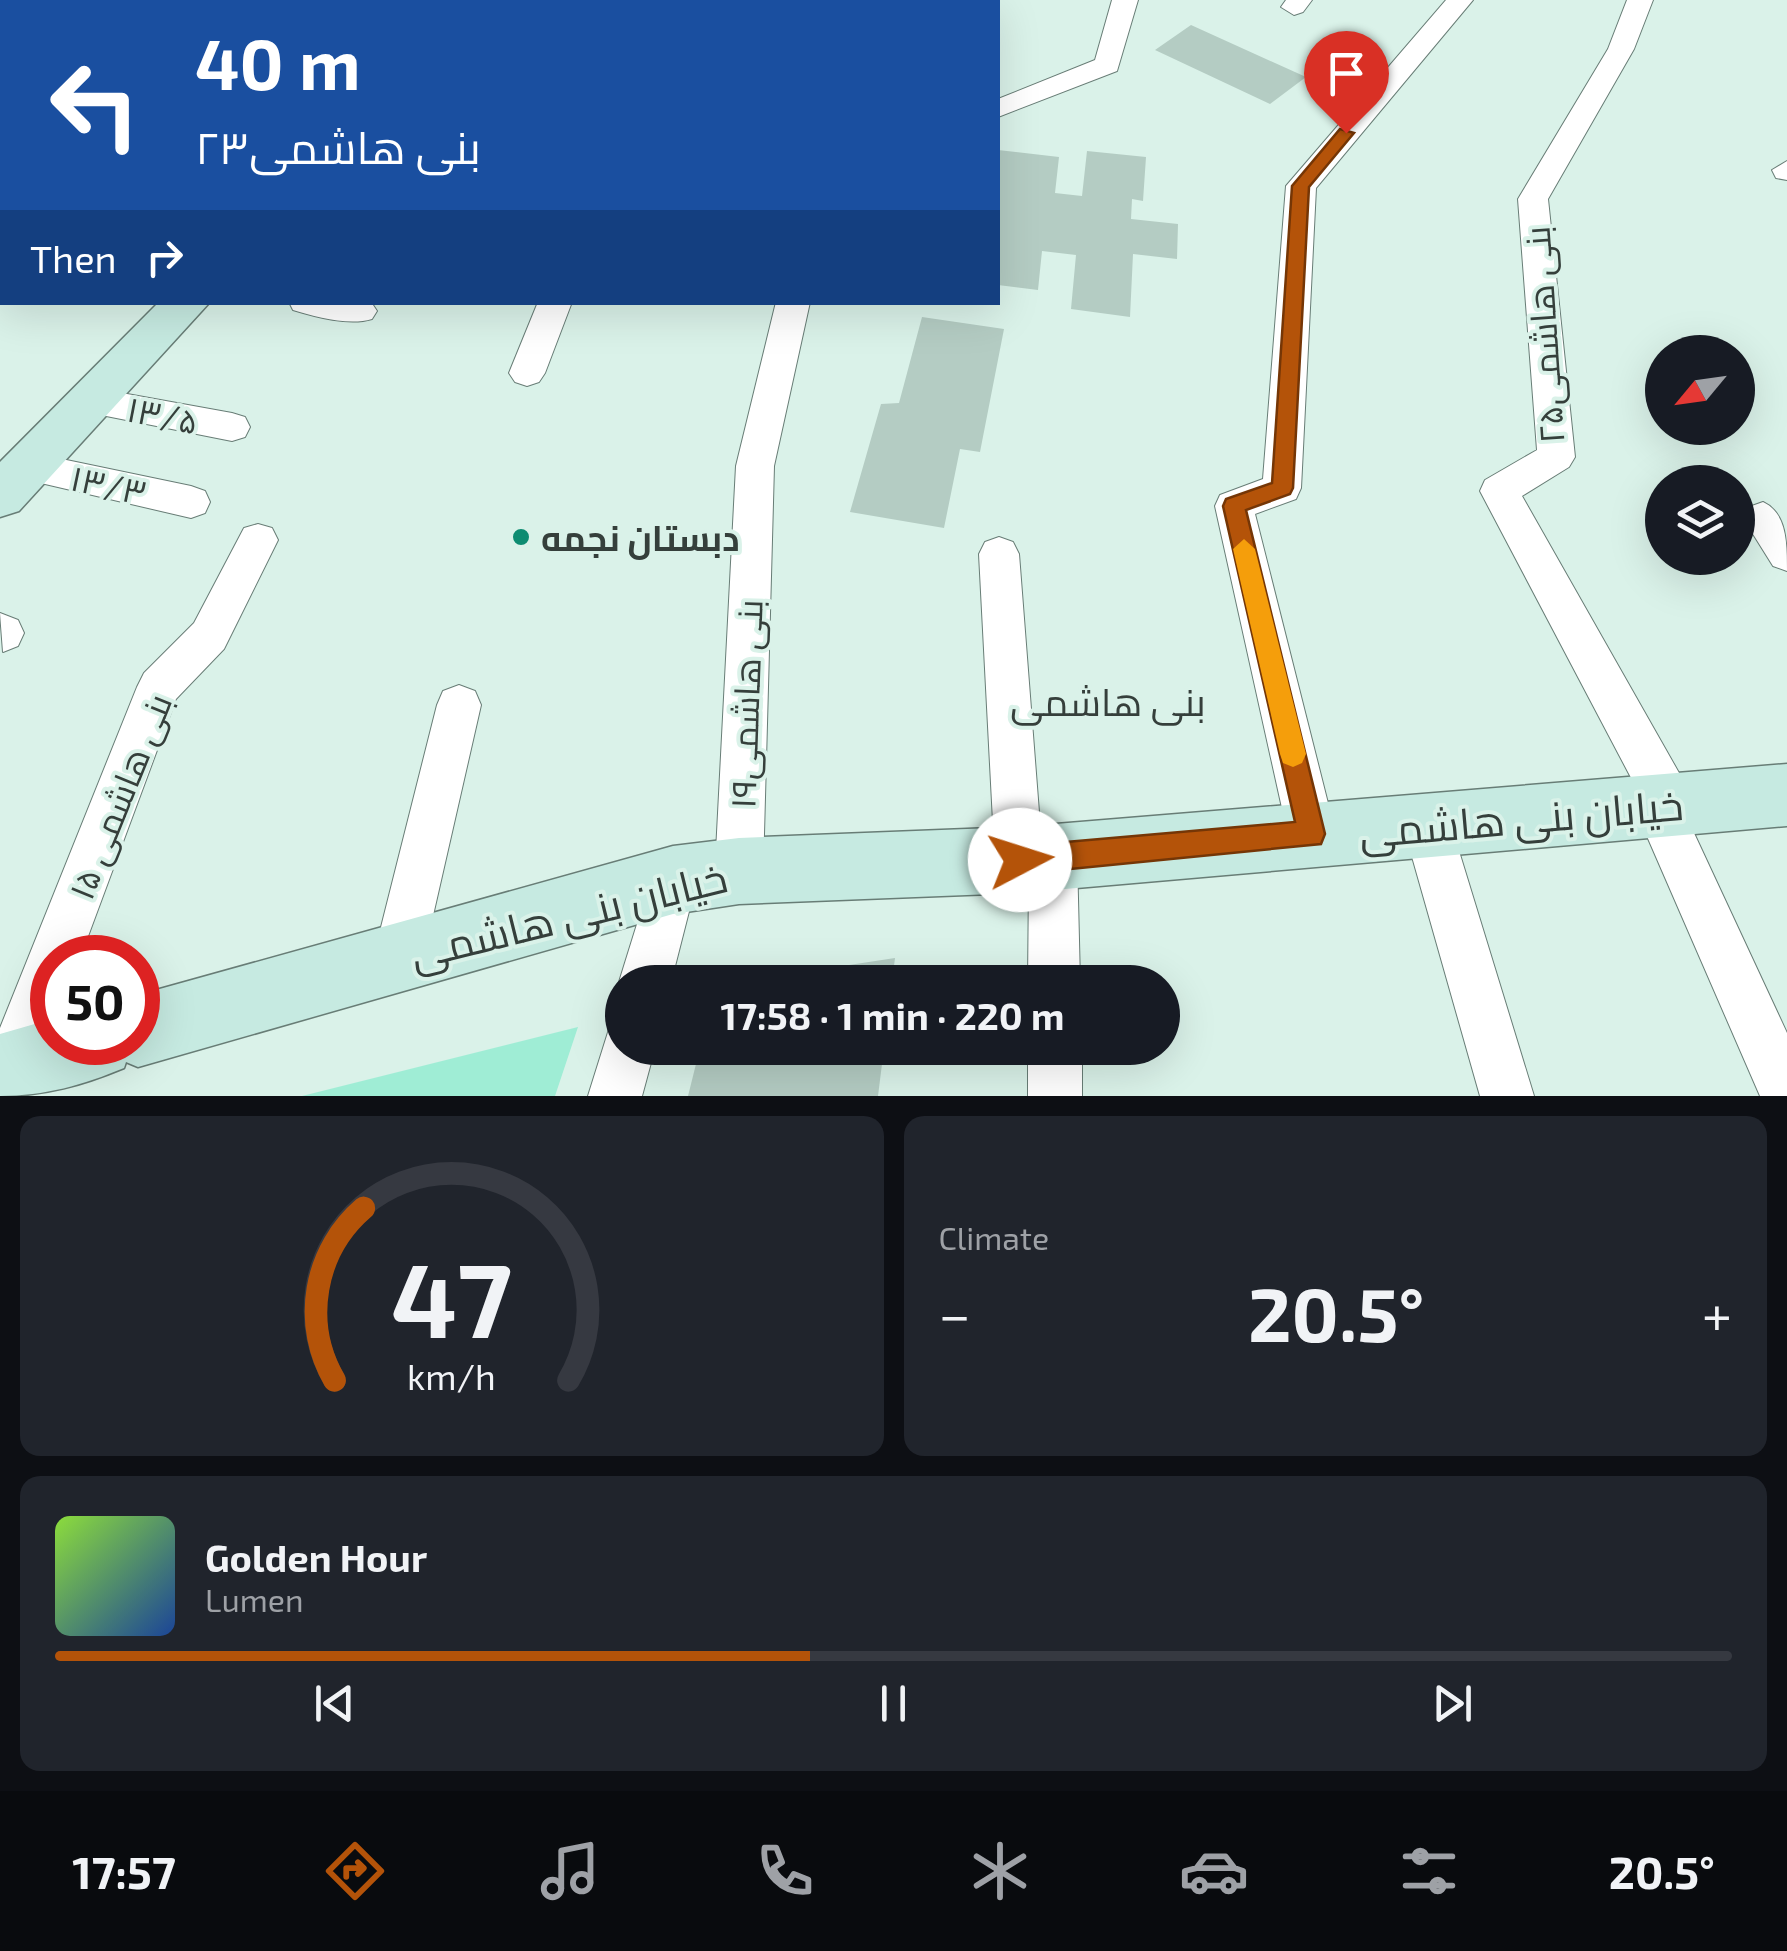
<!DOCTYPE html>
<meta charset="utf-8">
<style>
:root{--surface:#171b24;--page:#20242c;--text:#f1f3f6;--muted:#9ea1a6;--line:#363941;--accent:#b45309}
body{margin:0;font-family:"Exo 2",Cairo,sans-serif;background:var(--page);color:var(--text);height:100vh;display:flex;flex-direction:column;font-size:38px;white-space:nowrap}
*{box-sizing:border-box;margin:0}
p{font-size:32px;color:var(--muted)}
.icon{flex:none;width:55px;height:55px;fill:none;stroke:currentColor;stroke-width:2;stroke-linecap:round;stroke-linejoin:round}
.map{position:relative;height:1096px;overflow:hidden}
.panel{display:flex;flex-direction:column;gap:20px;padding:20px;background:#0d0f14;flex:1}
.panel>*{flex:none}
.banner{position:absolute;left:0px;top:0px;width:1000px;height:305px;box-shadow:0 10px 40px #0002;background:#1a4fa0;color:#fff;overflow:hidden}
.needle{width:65px;rotate:241deg}
.fabs{position:absolute;left:1645px;top:335px;display:grid;gap:20px}
.fabs a{display:grid;place-items:center;width:110px;height:110px;border-radius:50%;background:var(--surface);box-shadow:0 10px 40px #0002;font-size:50px}
.speed{position:absolute;left:30px;top:935px;display:flex;gap:20px;font-size:50px;font-weight:700;text-align:center}
.speed>*{display:grid;place-content:center;width:130px;height:130px;border-radius:50%;background:var(--surface);box-shadow:0 10px 40px #0002;line-height:1}
.speed .limit{border:15px solid #d22;background:#fff;color:#111}
.pin{position:absolute;display:grid;place-items:center;width:85px;height:85px;color:#fff;margin:-102px -42px;border-radius:50% 50% 50% 0;rotate:-45deg;box-shadow:0 0 10px #0007}
.pin .icon{rotate:45deg}
.me{position:absolute;width:110px;margin:-55px;rotate:85deg;stroke-linejoin:round;filter:drop-shadow(0 0 8px #0008)}
.turn{display:flex;align-items:center;gap:35px;height:210px;padding:0 30px;font-size:45px}
.turn .icon{width:130px;height:130px;stroke-width:2.5}
.turn b{display:block;font-size:70px;line-height:85px}
.then{display:flex;align-items:center;height:95px;padding:0 30px;background:#0003;gap:20px;font-size:38px}
.big{font-size:75px;font-weight:700;line-height:1.1}
.panel .widget{flex:1;display:flex;flex-direction:column;justify-content:center;gap:15px;min-width:0;padding:0 35px;border-radius:20px;background:var(--page)}
.panel .dial{align-items:center;gap:0}
.dial svg{height:260px;overflow:visible;fill:none;stroke:var(--line);stroke-width:7;stroke-linecap:round;text-anchor:middle}
.dial text{fill:var(--text);stroke:none}
.song{display:flex;align-items:center;gap:30px}
.cover{width:120px;height:120px;border-radius:15px;background:linear-gradient(135deg,hsl(90 70% 55%),hsl(220 70% 35%))}
.played{height:10px;border-radius:5px;background:linear-gradient(90deg,var(--accent) 45%,var(--line) 45%)}
.keys{display:flex;justify-content:space-around;direction:ltr}
.heat{display:flex;justify-content:space-between;align-items:center;font-size:55px;direction:ltr}
.panel .tiles{flex:1;display:grid;gap:20px;grid-template-columns:1fr 1fr}
.widget:last-child{grid-column:span 2}
.trip{position:absolute;left:605px;top:965px;width:575px;height:100px;border-radius:50px;background:var(--surface);box-shadow:0 10px 40px #0002;font-weight:700;line-height:100px;text-align:center}
.tab-bar{display:flex;height:160px;justify-content:space-around;align-items:center;background:#090b0e;color:var(--muted)}
.tab-bar .icon{width:70px;height:70px}
.tab-bar .on{color:var(--accent)}
.tab-bar b{font-size:45px;color:var(--text)}
.map>svg:first-child{display:block}
</style>
<div class="map">
<svg width="1787" height="1096" viewBox="0 0 1787 1096">
<rect width="100%" height="100%" fill="#daf2e9"/>
<path fill="#9fedd5" d="M578,1027L555,1096H302Z"/>
<path fill="#b4ccc3" d="M1191,25L1306,77L1270,104L1155,50Z
M998,150L1059,157L1055,193L1082,196L1087,151L1146,157L1143,201L1132,199L1131,219L1178,224L1177,259L1133,254L1130,317L1071,309L1076,255L1042,251L1038,290L998,285Z
M922,317L1004,329L980,452L960,449L944,528L850,512L881,404L899,403Z
M895,958L892,982H751V980Z
M700,1048H884L878,1096H688Z"/>
<g fill="none" stroke-linecap="round" stroke-linejoin="round">
<g stroke="#687d76" stroke-width="2">
<path id="street" d="M378,0H415L417,2H380Z
M1112,0H1138L1117,71L998,117V99L1095,60Z
M1286,0H1312L1303,12L1294,15L1281,7Z
M1446,0H1473L1316,188L1301,488L1296,499L1255,514L1336,835L1329,852L1312,859L1295,852L1288,835L1215,506L1220,495L1263,479L1286,186Z
M1627,0H1653L1634,49L1548,199L1575,457L1569,467L1522,496L1687,787L1693,803L1687,818L1787,1033V1096H1760L1633,804L1638,791L1480,491L1485,480L1537,450L1518,199L1608,49Z
M2,141V160L0,161V142Z
M1787,161V180L1776,178L1772,170Z
M289,302H371L377,311L372,319C349,326 316,317 293,310Z
M538,302H572L545,373L539,382L527,386L515,382L509,373Z
M776,302H810L774,466L763,871L756,888L739,895L722,888L715,871L736,466Z
M94,388L232,413L245,417L250,427L245,437L232,441L81,411L76,401L81,391Z
M28,452L191,486L205,491L210,502L205,513L191,518L15,477L9,467L15,457Z
M1763,502C1787,513 1787,543 1787,571L1773,566L1743,518L1749,507Z
M258,524L272,528L278,540L224,649L176,699L80,958H52V1029L30,1087L11,1095L0,1090V1028L137,687L144,673L194,623L244,528Z
M999,537L1013,542L1019,554L1041,838L1053,833L1070,840L1077,857L1080,982H1028L1029,880L1019,884L1002,877L995,860L979,554L985,542Z
M0,613L18,620L24,633L18,646L3,652Z
M459,685L475,691L481,705L424,955L417,973L399,980L381,973L374,955L437,705L443,691Z
M1427,802L1444,809L1451,825L1534,1096H1480L1403,825L1410,809Z
M673,856L690,863L697,880L671,982H622V990L619,982L656,863Z
M622,1024V1048H655L642,1096H588L609,1029Z
M1028,1048H1082V1096H1028Z"/>
</g>
<g stroke="#687d76" stroke-width="3">
<path id="secondary" d="M159,302H210L19,511L0,517V462Z
M1787,764V826L1019,893L739,904L673,914L138,1067L126,1062L124,1068C83,1085 45,1096 0,1096V1034L52,1019V1042H138V995L673,846L739,838L1019,827Z"/>
</g>
<use href="#street" fill="#fff" fill-rule="evenodd"/>
<use href="#secondary" fill="#c6eae1" fill-rule="evenodd"/>
</g>
<path fill="#b45309" stroke="#753606" stroke-width="2.5" d="M1340,129L1354,133L1309,187L1293,488L1290,494L1246,510L1325,834L1321,844L1020,874L1010,869L1006,860L1010,850L1020,846L1295,822L1223,506L1226,499L1272,483L1292,186Z"/>
<path fill="#f59e0b" d="M1244,539L1255,549L1306,754L1302,763L1293,767L1283,763L1280,754L1233,549Z"/>
<circle fill="#0d8c71" stroke="#daf2e9" stroke-width="4" cx="521" cy="537" r="10"/>
<g text-anchor="middle" dominant-baseline="central" stroke-width="8" stroke-linejoin="round" paint-order="stroke">
<g font-size="35" fill="#353f3b" stroke="#daf2e9">
<text transform="translate(1543 335) rotate(-94)">بنی هاشمی۲۵</text>
<text transform="translate(163 414) rotate(11)">۱۳/۵</text>
<text transform="translate(109 484) rotate(12)">۱۳/۳</text>
<text transform="translate(745 704) rotate(-88)">بنی هاشمی۱۹</text>
<text transform="translate(119 796) rotate(-68)">۱۵ بنی هاشمی</text>
</g>
<g font-size="35" font-weight="bold" fill="#353f3b" stroke="#daf2e9" text-anchor="start">
<text x="541" y="537">دبستان نجمه</text>
</g>
<g font-size="38" fill="#353f3b" stroke="#daf2e9">
<text x="1108" y="701">بنی هاشمی</text>
</g>
<g font-size="42" fill="#353f3b" stroke="#daf2e9">
<text transform="translate(1521 817) rotate(-5)">خیابان بنی هاشمی</text>
<text transform="translate(568 914) rotate(-14)">خیابان بنی هاشمی</text>
</g>
</g>
</svg>
<div class="fabs">
<a><svg class="needle" viewBox="-14 -14 28 28"><path d="M0-13l5 13h-10z" fill="#e53935"/><path d="M0 13l5-13h-10z" fill="#9ea1a6"/></svg></a>
<a><svg class="icon" aria-label="layers" viewBox="0 0 24 24"><path d="M12 4l9 5-9 5-9-5zM3 14l9 5 9-5"/></svg></a>
</div>
<div class="speed"><div class="limit">50</div></div>
<div class="pin" style="left:1346px;top:133px;background:#d93025"><svg class="icon" aria-label="arrive" viewBox="0 0 24 24"><path d="M6 21V4h12l-3 4 3 4H6"/></svg></div>
<svg class="me" style="left:1020px;top:860px" viewBox="-20 -20 40 40"><circle r="19" fill="#fff"/><path d="M0-13L10 11 0 6-10 11z" fill="#b45309"/></svg>
<div class="trip">17:58 · 1 min · 220 m</div>
<div class="banner">
<div class="turn"><svg class="icon" aria-label="left" viewBox="0 0 24 24"><path d="M17 20v-9H6M10 6l-5 5 5 5"/></svg><div><b>40 m</b>بنی هاشمی۲۳</div></div>
<div class="then">Then<svg class="icon" aria-label="right" viewBox="0 0 24 24"><path d="M7 20v-9h11M14 6l5 5-5 5"/></svg></div>
</div>
</div>
<section class="panel">
<div class="tiles">
<div class="widget dial"><svg viewBox="0 0 100 80">
<path d="M14 69A42 42 0 1 1 86 69"/>
<path d="M14 69A42 42 0 0 1 23 16" stroke="#b45309"/>
<text x="50" y="56" font-size="32" font-weight="700">47</text>
<text x="50" y="72" font-size="11">km/h</text>
</svg></div>
<div class="widget"><p>Climate</p>
<div class="heat"><a>−</a><b class="big">20.5°</b><a>+</a></div>
</div>
<div class="widget">
<div class="song"><i class="cover"></i><div><b>Golden Hour</b><p>Lumen</p></div></div>
<div class="played"></div>
<div class="keys"><svg class="icon" aria-label="previous" viewBox="0 0 24 24"><path d="M18 5L8 12l10 7zM5 5v14"/></svg><svg class="icon" aria-label="pause" viewBox="0 0 24 24"><path d="M8 5v14M16 5v14"/></svg><svg class="icon" aria-label="next" viewBox="0 0 24 24"><path d="M6 5l10 7-10 7zM19 5v14"/></svg></div>
</div>
</div>
</section>
<nav class="tab-bar">
<b>17:57</b>
<svg class="icon on" aria-label="directions" viewBox="0 0 24 24"><path d="M12 3l9 9-9 9-9-9zM9 14v-3h6M13 9l2 2-2 2"/></svg>
<svg class="icon" aria-label="music" viewBox="0 0 24 24"><path d="M9 18V5l10-2v13"/><circle cx="6" cy="18" r="3"/><circle cx="16" cy="16" r="3"/></svg>
<svg class="icon" aria-label="phone" viewBox="0 0 24 24"><path d="M5 4h4l2 5-3 2q2 4 5 5l2-3 5 2v4C11 20 4 13 5 4z"/></svg>
<svg class="icon" aria-label="climate" viewBox="0 0 24 24"><path d="M12 3v18M4 7l16 10M4 17L20 7"/></svg>
<svg class="icon" aria-label="car" viewBox="0 0 24 24"><path d="M5 17H2v-5l4-1 3-4h7l3 4 3 1v5h-3M9 17h6M6 11h13"/><circle cx="7" cy="17" r="2"/><circle cx="17" cy="17" r="2"/></svg>
<svg class="icon" aria-label="filters" viewBox="0 0 24 24"><path d="M4 7h16M4 17h16"/><circle cx="9" cy="7" r="2"/><circle cx="15" cy="17" r="2"/></svg>
<b>20.5°</b>
</nav>
